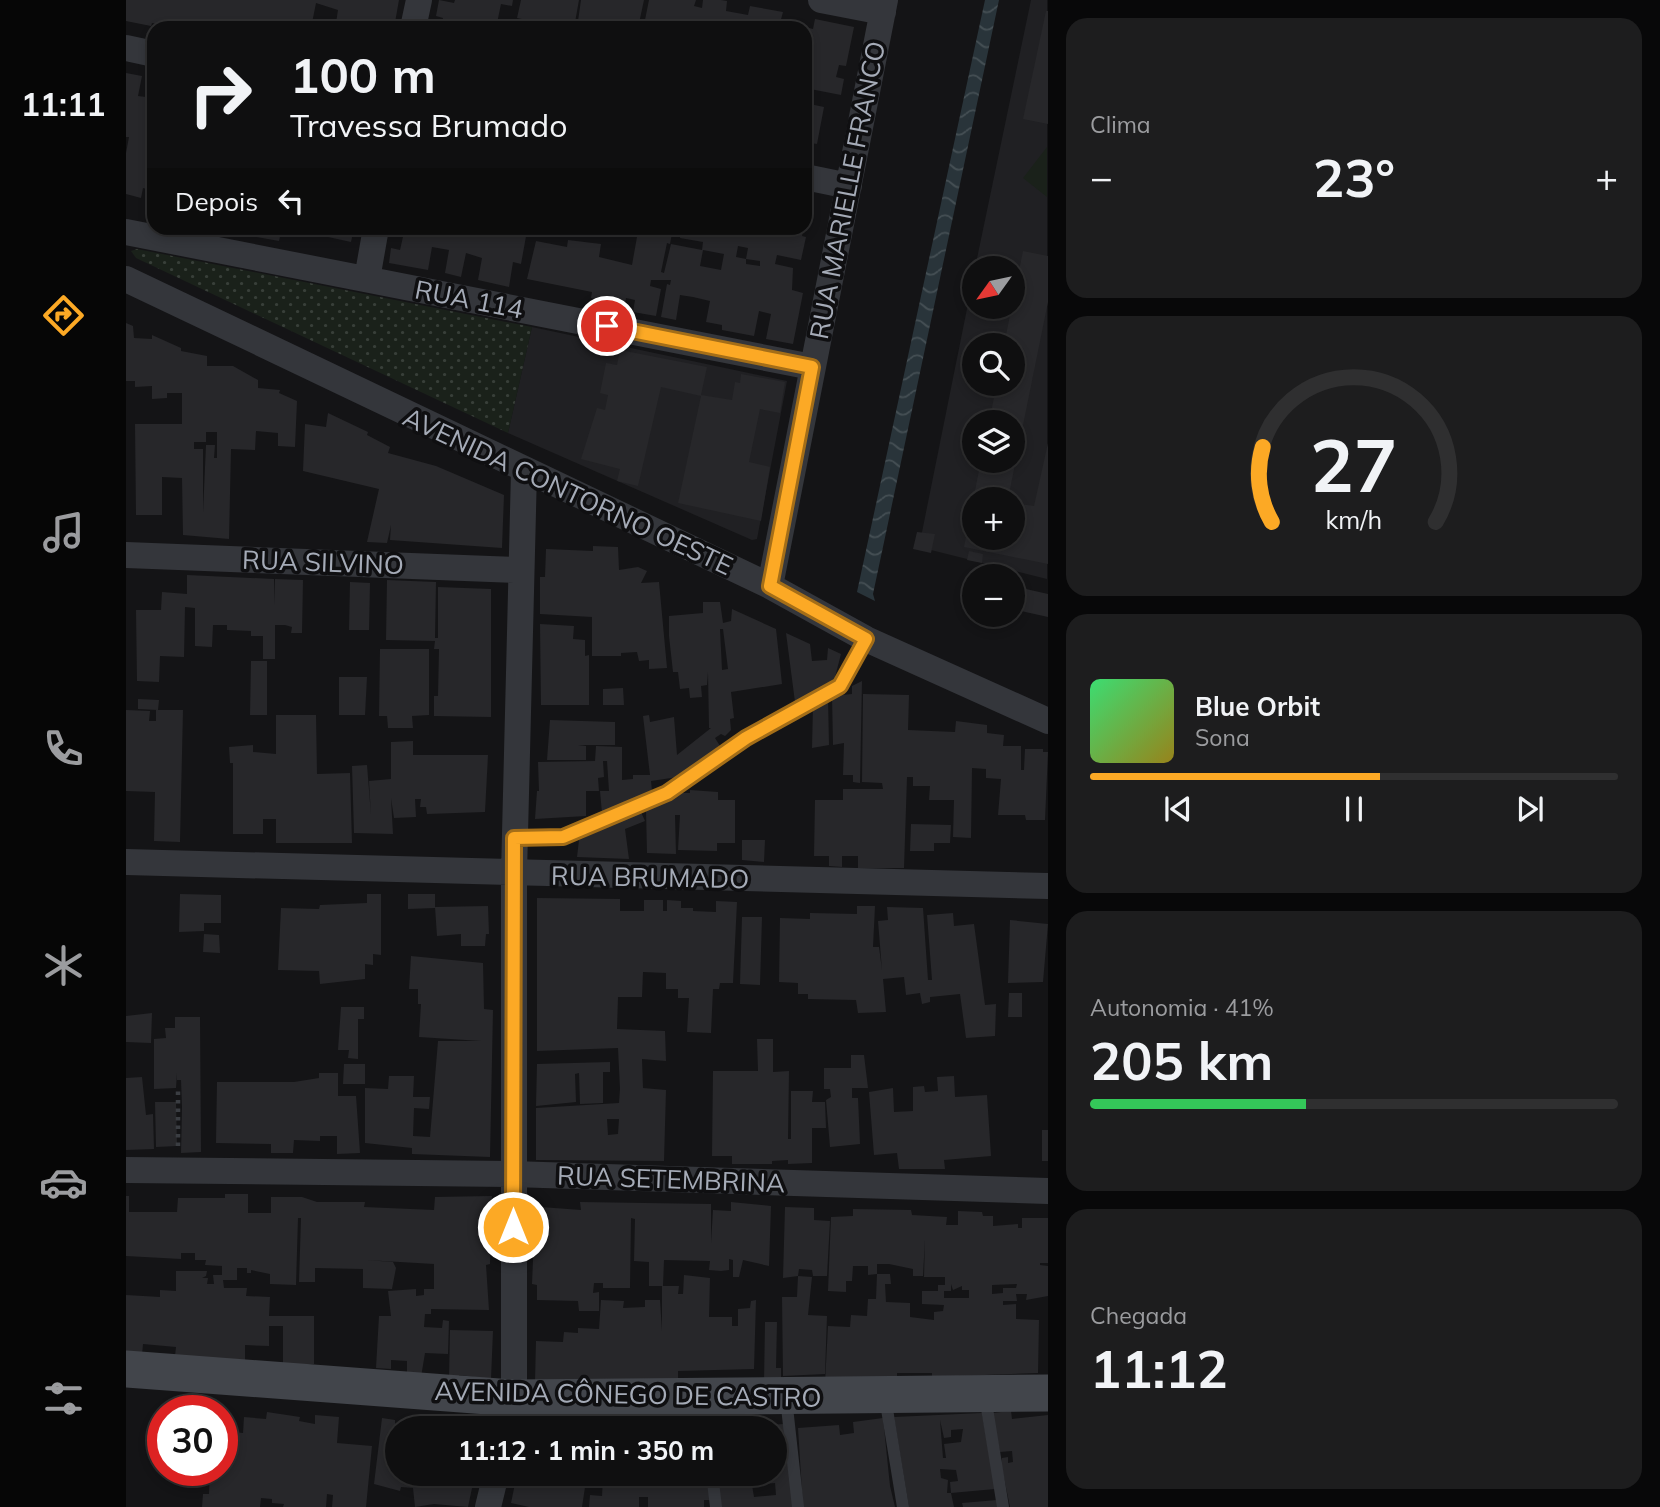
<!DOCTYPE html>
<html lang="pt">
<meta charset="utf-8">
<style>
:root{--surface:#0f0f10;--page:#1d1d1e;--text:#f1f3f6;--muted:#9b9c9f;--line:#2f2f30;--accent:#fca925}
body{margin:0;font-family:Mulish,sans-serif;background:var(--page);color:var(--text);height:100vh;display:flex;flex-direction:column;font-size:26px;white-space:nowrap}
*{box-sizing:border-box;margin:0}
p{font-size:23px;color:var(--muted)}
.icon{flex:none;width:38px;height:38px;fill:none;stroke:currentColor;stroke-width:2;stroke-linecap:round;stroke-linejoin:round}
.map{position:relative;flex:1;overflow:hidden}
.sheet{display:flex;flex-direction:column;gap:18px;padding:18px;background:#080809;width:612px}
.sheet>*{flex:none}
.top-card{position:absolute;left:21px;top:21px;width:665px;height:214px;border-radius:21px;box-shadow:0 4px 10px #0003,0 0 0 2px var(--line);background:#0f0f10;color:var(--text);overflow:hidden}
.needle{width:46px;rotate:237deg}
.buttons{position:absolute;left:836px;top:256px;display:grid;gap:14px}
.buttons a{display:grid;place-items:center;width:63px;height:63px;border-radius:50%;background:var(--surface);box-shadow:0 4px 10px #0003,0 0 0 2px var(--line);font-size:35px}
.speed{position:absolute;left:21px;top:1395px;display:flex;gap:14px;font-size:35px;font-weight:700;text-align:center}
.speed>*{display:grid;place-content:center;width:91px;height:91px;border-radius:50%;background:var(--surface);box-shadow:0 4px 10px #0003,0 0 0 2px var(--line);line-height:1}
.speed .limit{border:10px solid #d22;background:#fff;color:#111}
.pin{position:absolute;display:grid;place-items:center;width:60px;height:60px;color:#fff;margin:-30px;border:4px solid #fff;border-radius:50%;box-shadow:0 2px 7px #0007}
.me{position:absolute;width:77px;margin:-38px;rotate:0deg;stroke-linejoin:round;filter:drop-shadow(0 0 5px #0008)}
.turn{display:flex;align-items:center;gap:24px;height:147px;padding:0 28px;font-size:32px}
.turn .icon{width:91px;height:91px;stroke-width:2.5}
.turn b{display:block;font-size:49px;line-height:60px}
.then{display:flex;align-items:center;height:66px;padding:0 28px;background:#0003;gap:14px;font-size:26px}
.big{font-size:52px;font-weight:700;line-height:1.1}
.sheet .tile{flex:1;display:flex;flex-direction:column;justify-content:center;gap:10px;min-width:0;padding:0 24px;border-radius:21px;background:var(--page)}
.sheet .dial{align-items:center;gap:0}
.dial svg{height:182px;overflow:visible;fill:none;stroke:var(--line);stroke-width:7;stroke-linecap:round;text-anchor:middle}
.dial text{fill:var(--text);stroke:none}
.song{display:flex;align-items:center;gap:21px}
.cover{width:84px;height:84px;border-radius:10px;background:linear-gradient(135deg,hsl(140 70% 55%),hsl(50 70% 35%))}
.played{height:7px;border-radius:4px;background:linear-gradient(90deg,var(--accent) 55%,var(--line) 55%)}
.keys{display:flex;justify-content:space-around;direction:ltr}
.heat{display:flex;justify-content:space-between;align-items:center;font-size:38px;direction:ltr}
.charge{height:10px;border-radius:5px;background:linear-gradient(90deg,#34c759 41%,var(--line) 0)}
.trip{position:absolute;left:259px;top:1416px;width:402px;height:70px;border-radius:35px;background:var(--surface);box-shadow:0 4px 10px #0003,0 0 0 2px var(--line);font-weight:700;line-height:70px;text-align:center}
main{display:flex;flex:1;min-height:0}
.tabs{display:flex;flex-direction:column;width:126px;justify-content:space-around;align-items:center;background:#060606;color:var(--muted)}
.tabs .icon{width:49px;height:49px}
.tabs .selected{color:var(--accent)}
.tabs b{font-size:32px;color:var(--text)}
.map>svg:first-child{display:block}
</style>
<main>
<nav class="tabs">
<b>11:11</b>
<svg class="icon selected" aria-label="directions" viewBox="0 0 24 24"><path d="M12 3l9 9-9 9-9-9zM9 14v-3h6M13 9l2 2-2 2"/></svg>
<svg class="icon" aria-label="music" viewBox="0 0 24 24"><path d="M9 18V5l10-2v13"/><circle cx="6" cy="18" r="3"/><circle cx="16" cy="16" r="3"/></svg>
<svg class="icon" aria-label="phone" viewBox="0 0 24 24"><path d="M5 4h4l2 5-3 2q2 4 5 5l2-3 5 2v4C11 20 4 13 5 4z"/></svg>
<svg class="icon" aria-label="climate" viewBox="0 0 24 24"><path d="M12 3v18M4 7l16 10M4 17L20 7"/></svg>
<svg class="icon" aria-label="car" viewBox="0 0 24 24"><path d="M5 17H2v-5l4-1 3-4h7l3 4 3 1v5h-3M9 17h6M6 11h13"/><circle cx="7" cy="17" r="2"/><circle cx="17" cy="17" r="2"/></svg>
<svg class="icon" aria-label="filters" viewBox="0 0 24 24"><path d="M4 7h16M4 17h16"/><circle cx="9" cy="7" r="2"/><circle cx="15" cy="17" r="2"/></svg>
</nav>
<div class="map">
<svg width="922" height="1507" viewBox="0 0 922 1507">
<defs>
<pattern id="park-dots" width="8" height="8" patternUnits="userSpaceOnUse" patternTransform="scale(1.75)"><rect width="8" height="8" fill="#1a211a"/><path d="M2 2h.1M6 6h.1" fill="none" stroke="#383f39" stroke-width="1.8" stroke-linecap="round"/></pattern>
<pattern id="water-waves" width="16" height="10" patternUnits="userSpaceOnUse" patternTransform="scale(1.75)"><rect width="16" height="10" fill="#29343a"/><path d="M0 5q4-4 8 0t8 0" fill="none" stroke="#454f54"/></pattern>
</defs>
<rect width="100%" height="100%" fill="#141416"/>
<path fill="#202023" fill-rule="evenodd" d="M905,0H921V579L793,547L849,269V306H887V268H849ZM849,345H887V383H849ZM849,422H887V460H849ZM849,499H887V537H849Z
M406,327L661,381L631,539L626,540L382,433Z"/>
<path fill="#1a211a" d="M921,147V197L897,178Z"/>
<path fill="url(#park-dots)" d="M11,249L406,327L382,433L10,258L5,251Z"/>
<path fill="url(#water-waves)" d="M859,0H873L747,594L749,601L731,592Z"/>
<path fill="#27272a" fill-rule="evenodd" d="M0,0H273L268,28H194L196,21L210,23L212,10L190,3L185,28H49L26,23L25,26L0,21Z
M313,0L328,3L329,0H387L386,6L375,4L370,28L315,27L317,18L310,16Z
M395,0H453L448,28H415L416,23L391,18Z
M455,0H518L512,28H451Z
M523,0H570L568,6L576,8L577,0H595L601,1L600,11L622,15L624,6L657,12L654,23L676,28H521L518,25Z
M920,11H922V124L897,119Z
M689,19L728,27L720,66L713,65L710,77L718,79L715,95L679,88V27L687,29Z
M0,73L16,76L12,96L28,98V145L23,163L28,164V191L17,188L15,198L0,194V153L3,137H0Z
M679,103L698,107L691,144L679,142Z
M121,228H156L153,241L120,235Z
M161,228H228L225,242Z
M279,228H381L401,231L395,264L387,262L383,287L352,280L356,258L340,253L335,277L319,273L323,250L306,247L302,270L263,263L265,248L274,250Z
M480,228H547L544,244L541,243L535,272L538,273L545,244L576,250L577,242L554,238L556,228H678L676,236L680,237L675,260L651,255L649,264L667,268L666,290L677,293L667,344L640,339L645,314L633,311L628,336L596,330V325L580,322L584,301L567,297L554,295L550,320L535,317L541,284L544,285L545,280H525L524,286L535,289L530,316L507,312L509,300L500,298L498,310L473,305L474,300L465,298L466,292L401,279L410,241L441,247L442,240L475,244L473,257L506,265L511,237L479,231ZM612,246L622,248L620,259L634,261V266L620,264V259L610,257ZM577,250L598,254L595,270L574,266Z
M897,251L922,256V302L882,499H849V537H887V503L908,506L922,443V564L838,547L855,460H887V422H863L871,383H887V345H878Z
M0,323L7,326L8,338L26,339V335L55,348V351L81,356V366H107L132,380V388L154,390L153,393L171,401L169,447L152,446V433L130,431L129,450L105,449L103,539L57,535L56,478L36,477V515H10L9,424H56V393H41V398L26,399V386L9,387V381H0ZM80,432H91V458H88L89,445H80L77,513V449H68V442H80Z
M494,350L581,367L575,395L606,400L609,382L614,383L615,374L659,382L654,413L634,409L623,462L644,467L635,521L552,503L575,396L535,387L512,486L491,481L494,469L455,459L471,408L479,410L482,395L474,393L480,363L491,365Z
M202,413L242,432L241,435L264,447L262,453L310,466L378,495L376,548L264,540L265,525L261,543L241,542L253,489L177,471L179,424L200,427Z
M791,532L809,534L805,553L787,549Z
M467,546L492,547L493,570L512,567L521,571L515,583L533,582L541,668L523,669V660L513,661L511,652L495,653V656H466V617L414,614V577H419L420,549L467,551Z
M843,551L857,554L856,563L841,560Z
M61,575L148,579V605L149,579L177,580L176,633H165L166,627L159,625H149V659H137V636H125V631L101,630V625H87L86,647L69,646V608L59,607L58,657L34,656L33,682L11,681L10,610H35L36,592L61,594Z
M261,580L310,582L309,638H312V587L365,589V717L308,716V696H312L313,649H308L309,641L260,640Z
M224,582L244,583L243,630H223Z
M900,589L922,594V617L895,611Z
M577,602H594L597,623L605,621L606,609L650,629L656,684L605,692L608,718L604,719L605,730L599,736L595,734L589,738L594,746L552,777L525,781L526,791L502,805L476,813L474,791H483L481,761H477L478,777L472,778L473,791H460V816L409,819L411,791H413L412,762L469,761L470,746L496,747V780L507,779V775H524L517,716L523,715L524,722L548,717L551,755L585,728H583L582,672L581,685L575,686L576,697L564,698L563,688L554,689L552,672H547L543,636V616L577,613ZM594,629H597L602,669L596,670Z
M414,624L448,626L447,639L459,640V656L463,655V705H415Z
M660,633L684,644L686,661L701,660L702,648L715,654L708,681L669,702Z
M254,649H303V715L286,716L287,728H262L261,716H253Z
M125,661H141V715H124Z
M213,677H241L239,715H213Z
M736,681L734,783L727,782V775H717L718,743L707,745L706,696L726,694V686Z
M497,688L498,705H477V689Z
M737,694L783,695L782,730L829,732L830,721L861,725V733L878,735L877,746H895V770H898L899,749H917V752H922L919,820H900L899,815H872L875,779L860,778V769L846,768L845,838L827,837L828,800H803L804,786H787V777H781L778,868H732V856H716V867L703,866V856H688L689,800H717V789H757L756,783L736,782Z
M702,698L703,745L686,748L687,706Z
M12,699L33,700L32,710L12,709Z
M0,710L24,711L23,721H30V710H57L54,842L28,841L29,792L0,791Z
M150,715H190L191,774L224,773L226,843H150V819H137V834H107V763H104L103,747L127,745V752L150,754Z
M424,720L489,722V745H452L460,746V760H421Z
M287,741V755H362L359,812L301,814L300,807H294L295,799H289L290,817L268,818L265,798L267,834L228,833L226,766L241,765L245,815L243,781L265,779V742Z
M564,790L592,792V800H609V843H591V851L552,850L554,815H549L550,854L521,853L520,810L553,793H564Z
M515,812L519,821L499,829L503,859L451,857L453,840Z
M785,824L825,825L824,843H808V851H784Z
M616,840H639L638,862L616,860Z
M54,894L95,895V923H78V931L53,932Z
M241,894H255V955L247,954V965L239,964V979L194,984L193,971L152,970L155,908L193,909L194,905L241,903Z
M282,894H309V908L282,909Z
M411,898L494,899V911H518V900H537V911H541V900L555,901V908H567V911L590,912V901L611,902L607,983H594L593,989H587L585,1033L561,1032L563,998H552V989H540V973L517,972L516,997H492L491,1029L539,1031L540,1061L516,1059L517,1088L540,1090L538,1161L410,1160V1108L493,1103L494,1089L492,1048L411,1051ZM481,1119H493L492,1134L482,1135Z
M362,906L363,934H360L359,946H335V934L311,936L309,907Z
M731,906H749L747,947H753L756,970L752,921L762,920L761,907L797,908L802,980H806L801,915L827,913L828,926L848,924L859,1005L870,1004L869,1036L840,1038L834,994L804,997V1002L796,1004L794,993L780,995L778,977L757,979L760,1012L732,1013L730,1000L682,999V994H672V983L653,982L654,918L684,919V913L731,914Z
M616,917H636L634,985L614,984Z
M884,920L922,924L917,982L882,983Z
M78,934L93,935L94,953L77,952Z
M285,956L357,963L358,1009L367,1010L364,1157L286,1154V1148L239,1143V1088L262,1089L263,1076H288L287,1097H304L303,1109L288,1108L287,1136L304,1137L312,1041H355L293,1037L295,1004H292V989H283Z
M883,993H896V1017H882Z
M215,1007H238V1019H232V1059L222,1058L223,1050H212Z
M26,1013L25,1043L0,1042V1016Z
M49,1017H74L75,1152L55,1153L56,1107L55,1080H51V1073L50,1088L28,1089V1039L40,1038L39,1028H49Z
M631,1039H647V1072L663,1071L662,1139H665V1091H687L686,1102H699L700,1128H686V1163L662,1164V1160L646,1161V1164H606V1156H586L587,1071H632Z
M725,1055H738L742,1088H726V1098H732L734,1144L704,1147L700,1100L705,1097L704,1089H698V1068H725Z
M484,1062V1072H477V1103L454,1104L453,1073L449,1074L450,1102L410,1106L411,1064Z
M218,1064H239V1084H217Z
M193,1073H212V1096H230L234,1153L211,1154V1136H194V1141L168,1140L167,1153H145V1144L90,1143L91,1082H168L193,1078Z
M828,1076L829,1097L861,1095L865,1156L818,1160L819,1169H773L771,1153L748,1155L743,1092L767,1088L768,1112L787,1111V1087L798,1086L799,1092L812,1091L811,1077Z
M16,1077L20,1115L27,1114L28,1149L0,1150V1078Z
M29,1102H50L51,1146L30,1147Z
M916,1130H922V1161H916Z
M99,1194H122V1213H145V1197H176L191,1202H239L238,1207L308,1210L309,1197L366,1196L364,1264L360,1265L363,1310L305,1309V1314H299L298,1327L316,1328L317,1320L323,1321L322,1354L299,1353L295,1377H281V1361L265,1360V1369L250,1368L253,1316H265L262,1291L290,1289V1296L298,1295V1289H308V1264L240,1260L267,1262L270,1268L266,1289L237,1288V1269L189,1268V1282H173L175,1218H172L170,1285L144,1284V1274L125,1270V1273H121V1268H111V1280H97L98,1288H121L120,1296L144,1297L143,1316H188V1364H157V1326H143V1346L119,1345V1361L49,1356L50,1347L17,1344L16,1355L0,1354V1295L34,1297V1290L50,1291V1271H81L80,1276L76,1278H82L81,1284H88L87,1275H96V1266L79,1265L80,1260H69V1253H55V1259L0,1256V1196H3V1212H51L52,1198H99Z
M454,1202L585,1204V1243L587,1210L605,1211V1202L645,1206L643,1266L617,1260L613,1277H607V1260L603,1259V1270L595,1271L583,1270L584,1261L538,1260L537,1286H553L552,1294H557L558,1275L584,1278L583,1317H606V1326H612V1309L624,1308L625,1301L630,1300L628,1369L552,1371V1380L409,1381L410,1341L437,1342L438,1332L452,1333V1328L473,1329L475,1300L498,1301L497,1308L519,1307V1300H534L536,1331V1286H523V1262L508,1261L509,1219L505,1218L504,1288H477V1283H468L467,1293L473,1292V1311H453L452,1301L411,1300V1285L406,1284L408,1236L414,1237L415,1207L455,1210Z
M659,1207L688,1208V1220L704,1221L701,1276H687L686,1270L673,1269L672,1276L657,1278Z
M727,1209L785,1210L786,1215L821,1217L820,1225H832V1211L856,1212L857,1216H867V1226L892,1224V1228H896V1218H922V1263H914V1265L922,1266V1296L900,1300L901,1294H890L891,1301H877V1305L890,1304V1319L913,1320L912,1373L806,1377V1373H771V1382L699,1383L702,1326L724,1327L725,1315L741,1316L742,1299H750L751,1274H764L765,1284H759L760,1302L784,1303V1317L808,1320V1312L817,1311L818,1305L796,1304V1291H812V1285H819V1277H798L799,1239L797,1276H787V1269L763,1264H751V1274L742,1275V1266H727L726,1281H720V1292L702,1291L705,1217L727,1216ZM825,1284L827,1290L836,1286V1290H843V1298H818V1291H825ZM891,1284L890,1288H877V1293L866,1294V1285Z
M672,1276L686,1277L682,1315L701,1316L699,1374L657,1376L656,1297H671Z
M639,1322H651L650,1368H655V1381L638,1382Z
M324,1330L367,1331L365,1379L333,1375V1378H323Z
M885,1411L886,1419L922,1415V1507H884L875,1463L876,1458L882,1457V1463L887,1462L886,1451L874,1452L866,1413Z
M141,1412L174,1417L173,1421L189,1424V1415L213,1417L211,1443L246,1446L240,1507H206L207,1495L201,1494L200,1507H157L158,1504L146,1503V1499L135,1498L134,1507H76L77,1494H83L84,1470H96V1431L117,1433L118,1417L140,1419Z
M856,1413L869,1489L825,1493L824,1482L832,1481L830,1470L814,1469L815,1478L822,1480L821,1493H825L828,1507H783L768,1417ZM814,1420L818,1438L825,1437V1430L837,1429L835,1442L818,1444L820,1458H817Z
M256,1418L269,1420V1425L286,1426L271,1428V1474H349L342,1507L308,1504L289,1507L287,1488L275,1487L274,1491L248,1484Z
M757,1418L764,1486L769,1507H677L672,1428L713,1425L714,1435L728,1433L727,1422Z
M642,1420L643,1425L658,1424L667,1507H594L590,1474H635L637,1485H626L628,1497L650,1495L649,1483L638,1484L637,1474H649V1428H622L629,1426L628,1421Z
M391,1474H461L456,1507H403L385,1503Z
M501,1474H534L535,1477L538,1474H584L586,1500H578V1507H522V1497H513V1507H463L464,1495L476,1496L477,1478H490V1483H501Z
M871,1500L872,1507H837L836,1503Z"/>
<g fill="none" stroke-linecap="round" stroke-linejoin="round">
<path stroke="#3a3d42" stroke-width="4.5" stroke-dasharray="3.5 5" stroke-linecap="butt" d="M52,1146V1087"/>
<path stroke="#34363b" stroke-width="12" d="M388,838L437,837L541,793L619,738L714,686L740,639
M859,1396L877,1507
M759,1397L777,1507
M579,1398L582,1428
M660,1398L672,1507
M586,1474L590,1507"/>
<path stroke="#34363b" stroke-width="26" d="M695,0L757,12
M287,28L293,0
M0,48L28,54
M679,177L723,186
M0,232L686,367
M0,279L644,586L740,639L922,721
M241,279L250,228
M0,555L393,570
M644,586L759,0
M0,862L922,886
M0,1170L386,1174L922,1191
M381,1428L388,1398V874L398,471
M362,1507L370,1474"/>
<path stroke="#42454b" stroke-width="37" d="M0,1369L388,1398L922,1393"/>
</g>
<g fill="none" stroke-linecap="round" stroke-linejoin="round">
<g stroke="#a46e18" stroke-width="18">
<path id="route" d="M387,1227L388,838L437,837L541,793L620,738L714,686L740,639L644,586L686,367L481,326"/>
</g>
<use href="#route" stroke="#fca925" stroke-width="12"/>
</g>
<g text-anchor="middle" dominant-baseline="central" stroke-width="7" stroke-linejoin="round" paint-order="stroke">
<g font-size="26" fill="#a5abb7" stroke="#0f0f11">
<text transform="translate(721 190) rotate(-79)">RUA MARIELLE FRANCO</text>
<text transform="translate(343 299) rotate(11)">RUA 114</text>
<text transform="translate(442 491) rotate(25)">AVENIDA CONTORNO OESTE</text>
<text transform="translate(197 562) rotate(2)">RUA SILVINO</text>
<text transform="translate(524 877) rotate(1)">RUA BRUMADO</text>
<text transform="translate(545 1179) rotate(2)">RUA SETEMBRINA</text>
<text transform="translate(502 1394) rotate(1)">AVENIDA CÔNEGO DE CASTRO</text>
</g>
</g>
</svg>
<div class="buttons">
<a><svg class="needle" viewBox="-14 -14 28 28"><path d="M0-13l5 13h-10z" fill="#e53935"/><path d="M0 13l5-13h-10z" fill="#9b9c9f"/></svg></a>
<a><svg class="icon" aria-label="search" viewBox="0 0 24 24"><circle cx="10" cy="10" r="6"/><path d="M15 15l6 6"/></svg></a>
<a><svg class="icon" aria-label="layers" viewBox="0 0 24 24"><path d="M12 4l9 5-9 5-9-5zM3 14l9 5 9-5"/></svg></a>
<a>+</a>
<a>−</a>
</div>
<div class="speed"><div class="limit">30</div></div>
<div class="pin" style="left:481px;top:326px;background:#d93025"><svg class="icon" aria-label="arrive" viewBox="0 0 24 24"><path d="M6 21V4h12l-3 4 3 4H6"/></svg></div>
<svg class="me" style="left:387px;top:1227px" viewBox="-20 -20 40 40"><circle r="17" fill="#fca925" stroke="#fff" stroke-width="3"/><path d="M0-11L8 9 0 5-8 9z" fill="#fff"/></svg>
<div class="trip">11:12 · 1 min · 350 m</div>
<div class="top-card">
<div class="turn"><svg class="icon" aria-label="right" viewBox="0 0 24 24"><path d="M7 20v-9h11M14 6l5 5-5 5"/></svg><div><b>100 m</b>Travessa Brumado</div></div>
<div class="then">Depois<svg class="icon" aria-label="left" viewBox="0 0 24 24"><path d="M17 20v-9H6M10 6l-5 5 5 5"/></svg></div>
</div>
</div>
<section class="sheet">
<div class="tile"><p>Clima</p>
<div class="heat"><a>−</a><b class="big">23°</b><a>+</a></div>
</div>
<div class="tile dial"><svg viewBox="0 0 100 80">
<path d="M14 69A42 42 0 1 1 86 69"/>
<path d="M14 69A42 42 0 0 1 10 36" stroke="#fca925"/>
<text x="50" y="56" font-size="32" font-weight="700">27</text>
<text x="50" y="72" font-size="11">km/h</text>
</svg></div>
<div class="tile">
<div class="song"><i class="cover"></i><div><b>Blue Orbit</b><p>Sona</p></div></div>
<div class="played"></div>
<div class="keys"><svg class="icon" aria-label="previous" viewBox="0 0 24 24"><path d="M18 5L8 12l10 7zM5 5v14"/></svg><svg class="icon" aria-label="pause" viewBox="0 0 24 24"><path d="M8 5v14M16 5v14"/></svg><svg class="icon" aria-label="next" viewBox="0 0 24 24"><path d="M6 5l10 7-10 7zM19 5v14"/></svg></div>
</div>
<div class="tile"><p>Autonomia · 41%</p><b class="big">205 km</b><div class="charge"></div></div>
<div class="tile"><p>Chegada</p><b class="big">11:12</b></div>
</section>
</main>
